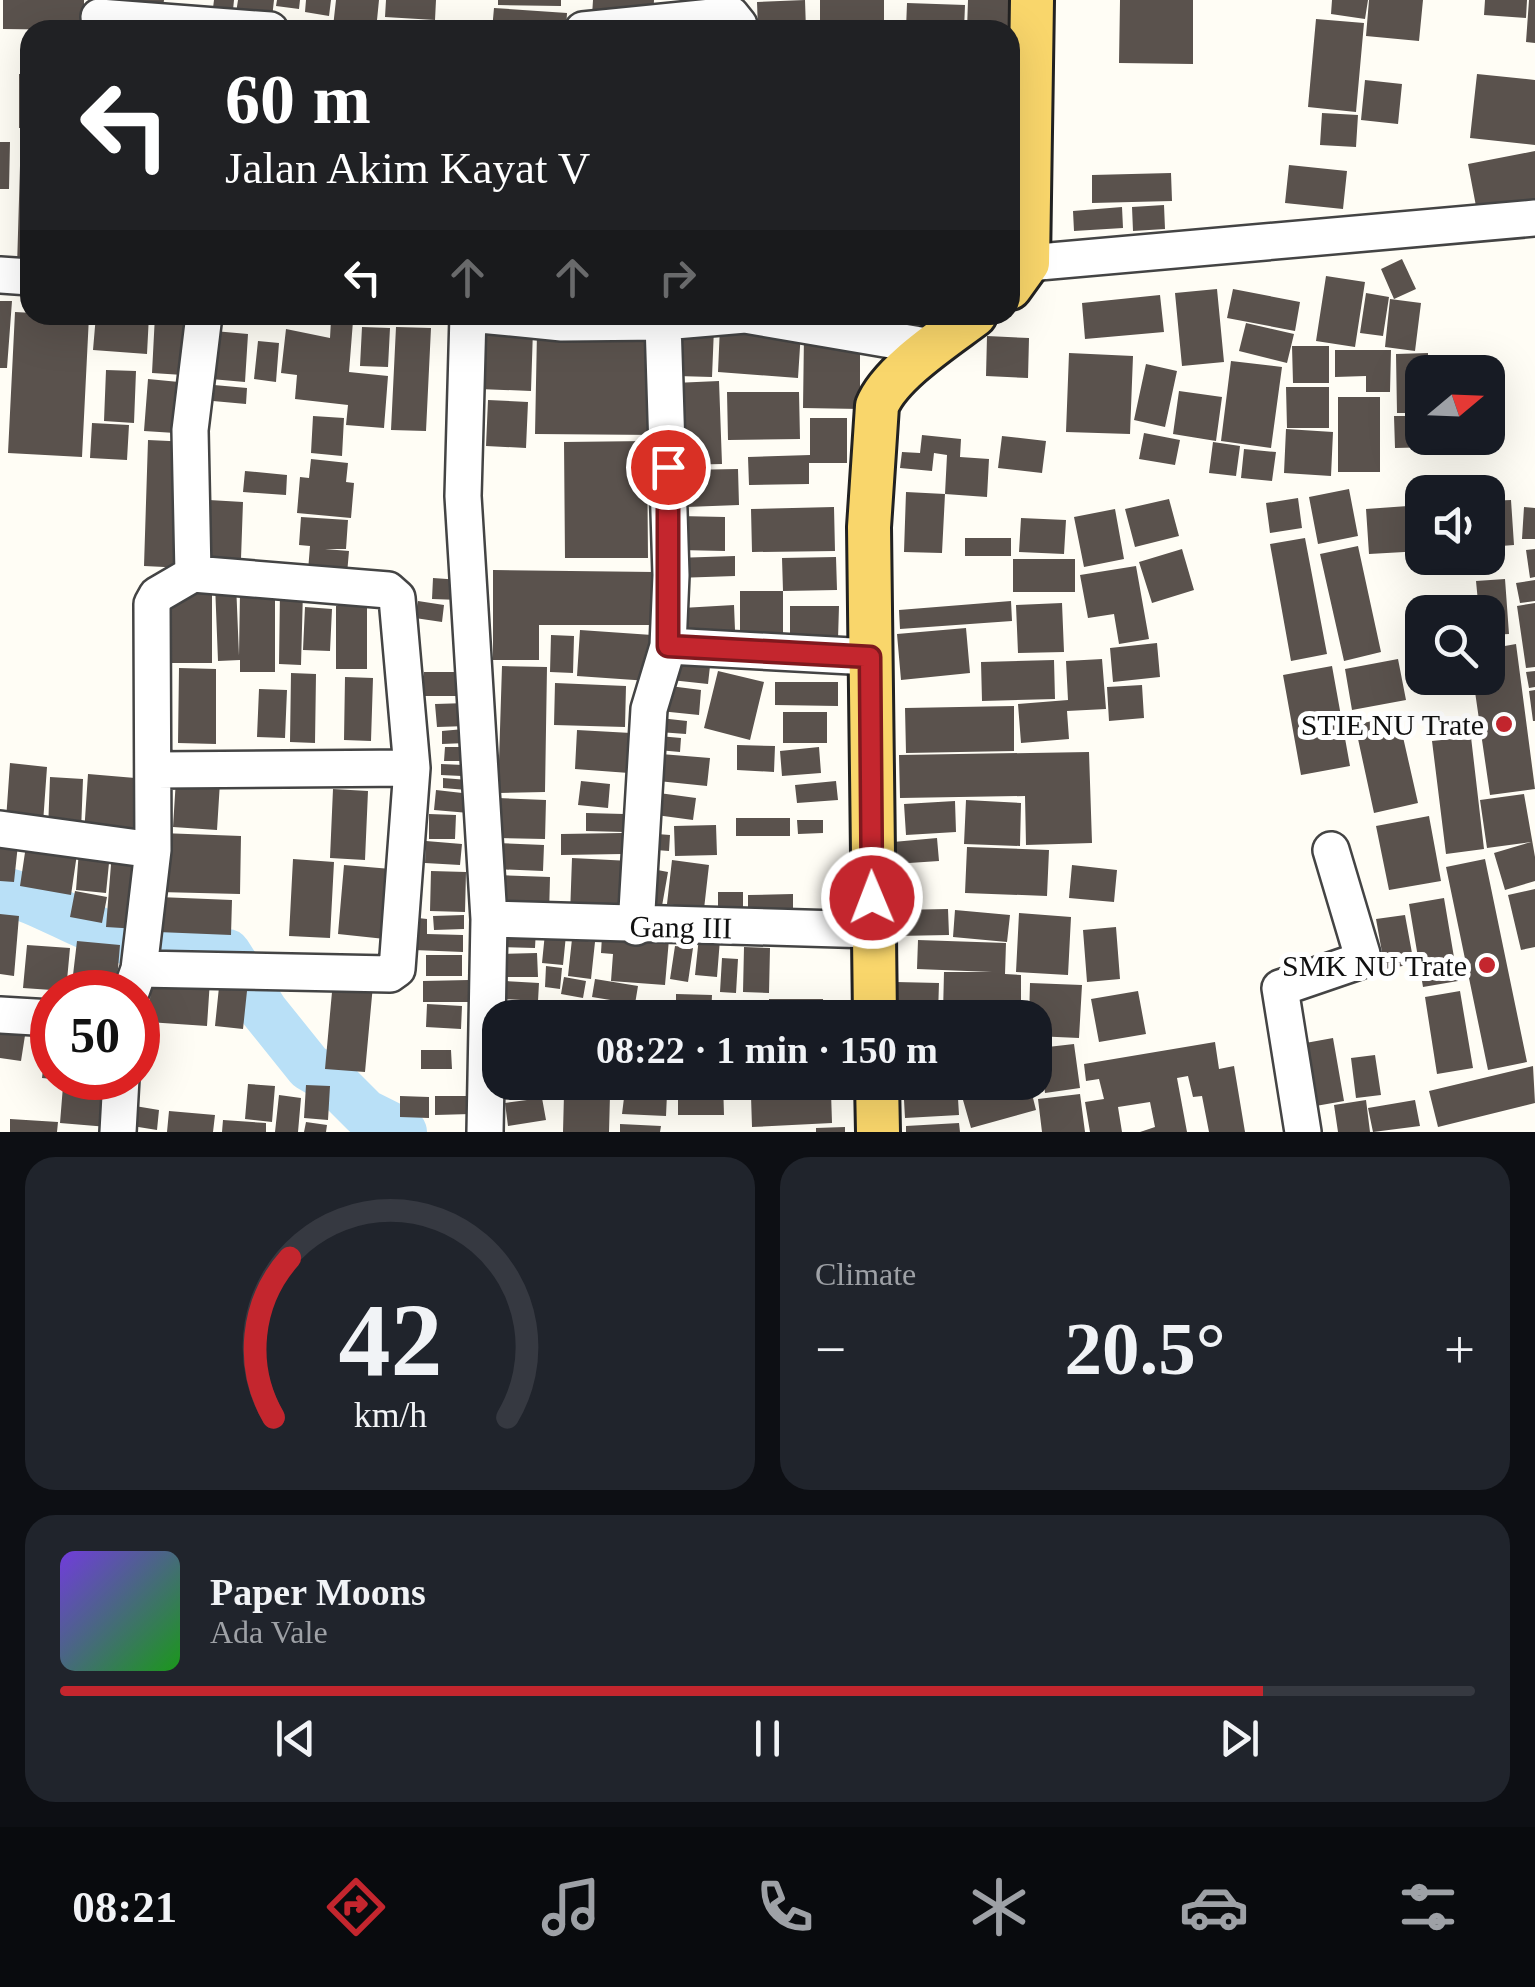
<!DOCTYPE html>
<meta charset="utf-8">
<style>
:root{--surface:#171b24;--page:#20242c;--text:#f1f3f6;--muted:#9ea1a6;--line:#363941;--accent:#c4262e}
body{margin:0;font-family:"Times New Roman",serif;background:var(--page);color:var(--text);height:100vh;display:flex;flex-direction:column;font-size:38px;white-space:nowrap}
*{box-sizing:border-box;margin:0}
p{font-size:32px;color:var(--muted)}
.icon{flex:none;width:55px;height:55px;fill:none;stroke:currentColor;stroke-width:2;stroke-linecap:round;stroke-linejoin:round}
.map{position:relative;height:1132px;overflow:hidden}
.panel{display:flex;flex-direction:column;gap:25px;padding:25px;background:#0d0f14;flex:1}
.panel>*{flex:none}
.banner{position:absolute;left:20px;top:20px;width:1000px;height:305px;border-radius:30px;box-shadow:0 10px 40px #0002;background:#202124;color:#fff;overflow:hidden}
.needle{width:65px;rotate:71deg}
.controls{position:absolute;left:1405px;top:355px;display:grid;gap:20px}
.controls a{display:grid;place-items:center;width:100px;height:100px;border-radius:20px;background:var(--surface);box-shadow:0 10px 40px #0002;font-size:50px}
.speed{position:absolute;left:30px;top:970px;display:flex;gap:20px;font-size:50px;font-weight:700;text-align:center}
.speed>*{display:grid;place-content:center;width:130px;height:130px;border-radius:50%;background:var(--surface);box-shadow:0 10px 40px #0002;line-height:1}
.speed .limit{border:15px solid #d22;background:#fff;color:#111}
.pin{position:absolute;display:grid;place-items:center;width:85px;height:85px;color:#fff;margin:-42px;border:5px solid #fff;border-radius:50%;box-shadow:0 2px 10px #0007}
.me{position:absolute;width:110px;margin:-55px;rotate:359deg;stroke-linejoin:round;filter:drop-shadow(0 0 8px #0008)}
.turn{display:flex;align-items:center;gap:35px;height:210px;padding:0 40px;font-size:45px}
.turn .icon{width:130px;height:130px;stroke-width:2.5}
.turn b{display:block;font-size:70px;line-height:85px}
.lanes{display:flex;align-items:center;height:95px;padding:0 40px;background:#0003;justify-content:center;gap:50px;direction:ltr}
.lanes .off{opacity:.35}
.big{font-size:75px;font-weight:600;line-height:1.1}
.panel .card{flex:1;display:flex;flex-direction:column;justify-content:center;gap:15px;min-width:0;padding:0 35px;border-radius:30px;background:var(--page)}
.panel .dial{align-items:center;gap:0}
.dial svg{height:260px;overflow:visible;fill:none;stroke:var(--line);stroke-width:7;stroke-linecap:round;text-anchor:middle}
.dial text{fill:var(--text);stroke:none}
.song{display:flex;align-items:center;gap:30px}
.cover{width:120px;height:120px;border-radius:15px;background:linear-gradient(135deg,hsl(260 70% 55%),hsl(120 70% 35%))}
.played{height:10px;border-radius:5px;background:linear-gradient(90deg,var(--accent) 85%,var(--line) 85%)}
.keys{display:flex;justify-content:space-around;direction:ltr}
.heat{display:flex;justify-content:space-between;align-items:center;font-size:55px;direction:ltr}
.panel .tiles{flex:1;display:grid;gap:25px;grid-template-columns:1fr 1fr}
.card:last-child{grid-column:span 2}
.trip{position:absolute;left:482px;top:1000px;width:570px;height:100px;border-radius:30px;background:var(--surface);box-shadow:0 10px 40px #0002;font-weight:600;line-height:100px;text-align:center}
.dock{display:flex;height:160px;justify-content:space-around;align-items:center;background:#090b0e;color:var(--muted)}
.dock .icon{width:70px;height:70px}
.dock .active{color:var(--accent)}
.dock b{font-size:45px;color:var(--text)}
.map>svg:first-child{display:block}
</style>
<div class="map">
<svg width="1535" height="1132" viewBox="0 0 1535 1132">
<rect width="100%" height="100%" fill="#fffdf5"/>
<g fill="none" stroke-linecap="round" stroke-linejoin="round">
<path stroke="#b9e0f7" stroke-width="48" d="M0,890C39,899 72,922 110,935C149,949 187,952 227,953L264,1011L309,1067L333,1081L365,1113L403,1132"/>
</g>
<path fill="#5a524d" d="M3,0H84V30L3,29Z
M133,0H164L163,7Z
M214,0H234L233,10L213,8Z
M238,0H274L272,18L236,13Z
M277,0H300L299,9L276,6Z
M306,0H331L329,16L305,12Z
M336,0H379L376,30L333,27Z
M386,0H436L435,20L385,17Z
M498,0H561V6L498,5Z
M593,0H654L653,19L592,16Z
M805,0L806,30H758L757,2Z
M820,0H884V30H820Z
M968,0H1012L1011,30H967Z
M1120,0H1193V64L1119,63Z
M1332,0H1368L1365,19L1331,14Z
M1369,0H1423L1419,41L1366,36Z
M1485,0H1527L1526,18L1484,15Z
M1529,0H1535V43L1526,42Z
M907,3L965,5L964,30L906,29Z
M494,8L567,13L566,30H492Z
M1316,19L1364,23L1356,112L1308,107Z
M384,21L428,23V30H383Z
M19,74H30V128H19Z
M1477,74L1535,80V145L1470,138Z
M1365,80L1402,84L1398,124L1361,120Z
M1322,113L1358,115L1356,147L1320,145Z
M21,132H30V267H17Z
M0,142H10L9,189H0Z
M1535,151V211L1479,222L1468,164Z
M1289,165L1347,171L1343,209L1285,203Z
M1171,173L1172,201L1092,203V175Z
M1164,205L1165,229L1133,231L1132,207Z
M1122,207L1123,228L1074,231L1073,211Z
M1402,259L1416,289L1394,299L1381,269Z
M1326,276L1365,282L1355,347L1316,341Z
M1217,289L1224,362L1182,366L1175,293Z
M1233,289L1300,302L1295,331L1227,318Z
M1366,293L1389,297L1383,336L1360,333Z
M1160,295L1164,332L1085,339L1082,303Z
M1390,299L1421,303L1415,351L1385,347Z
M0,301H12L7,368H0Z
M15,312L89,316L82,457L8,453Z
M96,315H149L147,354L93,350Z
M155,315H176L175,323L186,324L183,375L152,373Z
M331,320L353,321L349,372L388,376L384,428L346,425L348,405L295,399L297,375L281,373L286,329L330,338Z
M1246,323L1294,334L1287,363L1239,351Z
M720,326L801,331L798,378L718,372Z
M362,327L390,328L388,367L360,366Z
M396,327L431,328L426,431L391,430Z
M481,327L533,329L531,391L479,389Z
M678,327L714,328L712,377L677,376Z
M214,331L248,334L245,382L211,379Z
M537,332L658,334L657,435L535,434Z
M804,335H860V409L803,408Z
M987,336L1029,338L1028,378L986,376Z
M258,341L279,343L276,382L254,379Z
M1292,346H1329V383H1293Z
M1335,350H1391L1390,392H1366V376L1335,377Z
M1069,353L1133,356L1130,434L1066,432Z
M1428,353V372H1422V413H1397L1396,354Z
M1231,361L1282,367L1271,448L1221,441Z
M1146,364L1177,371L1165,427L1134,420Z
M106,370L136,371L134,423L104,421Z
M148,379L179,382L175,433L144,431Z
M719,381L722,464L677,465L674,383Z
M214,385L247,388L246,404L213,401Z
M1286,387H1329V428H1287Z
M1179,391L1222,397L1216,441L1173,434Z
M727,392H799L800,439L728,440Z
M1338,397H1380V472H1338Z
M488,400L528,402L526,448L486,446Z
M313,416L344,418L342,456L311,453Z
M1394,416H1422V438H1437V447L1395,448Z
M810,418H847V463H809V484L749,485L748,457L810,455Z
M92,423L129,425L127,460L90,458Z
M1286,429L1333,432L1331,476L1284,473Z
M1144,433L1180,440L1175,465L1139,459Z
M922,435L961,439L960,457L989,459L987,497L945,494L947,455L934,453L932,471L900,468L902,452L920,453Z
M1002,436L1046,441L1042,473L998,468Z
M148,440L190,442L185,568L144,566Z
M647,441L648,558H565L564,442Z
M1213,442L1240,446L1236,476L1209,473Z
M1244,449L1276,452L1272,481L1241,478Z
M311,459L348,463L346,482L354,483L351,518L297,513L300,477L309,478Z
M738,469L739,505L686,507L684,470Z
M245,471L287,475L286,495L243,492Z
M1349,489L1358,536L1318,544L1309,497Z
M906,492L945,494L942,553L904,552Z
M1298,498L1302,528L1270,533L1266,503Z
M1169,499L1179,536L1135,547L1125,509Z
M209,500L243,502L241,559L207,558Z
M1511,500L1514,545L1488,547V501Z
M1422,505V551L1369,554L1366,509Z
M834,507L835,551L752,552L751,509Z
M1524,507L1535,508V539H1522Z
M1115,509L1124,559L1084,567L1074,517Z
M679,516L725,517V551L679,550Z
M301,517L348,520L346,549H325L349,551L347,574L308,571L310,546L299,545Z
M1021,518L1066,520L1064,554L1019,552Z
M965,538H1011V556H965Z
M1305,538L1327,654L1291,661L1270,544Z
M1358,546L1381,652L1344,661L1320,554Z
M1182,549L1194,590L1152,603L1139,562Z
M1535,549V577L1530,578L1526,550Z
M735,556V576L676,578L675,558Z
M836,557L837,590L783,591L782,558Z
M1013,559H1075V592H1013Z
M1136,566L1149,639L1119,644L1114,614L1088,618L1080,575Z
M493,570L654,572V625H539V660H493Z
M433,578L461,580L460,600L432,599Z
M1505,579L1509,634L1488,635V612H1479L1476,581Z
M1535,580V601L1520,603L1516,583Z
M236,583L239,656L240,591H275V672H240V660L218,661L215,584Z
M170,588L212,589V663H169Z
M280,590L303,591L301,665L279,664Z
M740,591H783V637H740Z
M418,601L444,605L442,622L415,618Z
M1011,601L1012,621L900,629L899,610Z
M1062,603L1064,652L1018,653L1016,605Z
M1535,603V667L1526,668L1517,606Z
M734,605L735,630L683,632L682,608Z
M336,606H367V669H336Z
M790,606H839L838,639H790Z
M305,607L332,609L330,651L303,650Z
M966,628L970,673L901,680L897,634Z
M580,630L652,635L649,681L577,676Z
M551,635L574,636L573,673L550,672Z
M1157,643L1160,677L1113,682L1110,648Z
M1516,644L1535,789L1490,795L1473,678H1488V649Z
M1102,659L1106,709L1067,711L1069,739L1021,743L1018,704L1068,700L1066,661Z
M1398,659L1406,700L1352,710L1345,669Z
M1054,660L1055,699L982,701L981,662Z
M673,662L710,666L708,684L671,680Z
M502,666L547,667L545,792L498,793Z
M1332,666L1350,766L1301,775L1283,675Z
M179,668L216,669V744L178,743Z
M718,671L764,682L750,740L704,728Z
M1535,671V687L1529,688L1526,672Z
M424,672H467V696H424Z
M291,673L316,674L315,743L290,742Z
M345,677L373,678L371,741L344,740Z
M775,682H838V706L775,705Z
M555,683L626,686L625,727L554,725Z
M662,685L701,690L699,715L660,711Z
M1142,685L1144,718L1109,721L1107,687Z
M259,689L287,690L285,738L257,737Z
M1535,690V721H1533L1529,691Z
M467,703L468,726L437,727L435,704Z
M1014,706V751L906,753L905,708Z
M783,712H827V743H783Z
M1398,715L1418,803L1374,813L1355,725Z
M660,718L687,721L686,734L659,732Z
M464,729L466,743L442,744V731Z
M577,730L631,733L629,773L575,769Z
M659,736L681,738L680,752L658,750Z
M1471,737L1484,849L1446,854L1432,741Z
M737,745L775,746L774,772L737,770Z
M445,747H461V761H444Z
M819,747L821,773L782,776L780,751Z
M1089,752L1092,843L1026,845L1025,796L900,798L899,755Z
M661,754L710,758L707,786L658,781Z
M10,763L47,767L43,823L6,820Z
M441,764L463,765L462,776L441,775Z
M88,774L147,779L143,838L84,834Z
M50,777L83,779L81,831L48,830Z
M443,778L468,780L467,790L443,788Z
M176,779L220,782L217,830L173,827Z
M581,781L610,784L608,808L578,805Z
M836,781L838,800L797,803L795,785Z
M333,789L368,791L365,860L330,858Z
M436,790L471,794L469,813L434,810Z
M659,793L696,798L693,820L656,815Z
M1524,794L1535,857V881L1505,890L1494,853L1531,842L1487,848L1480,800Z
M498,798L546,800L545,839L496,838Z
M966,800L1021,803L1020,846L964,844Z
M955,801L956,832L906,835L904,804Z
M586,813L624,814V832L586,831Z
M429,814L456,815L455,839H429Z
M1429,816L1441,881L1389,890L1376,826Z
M736,818H790V836H736Z
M797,820H823V833L798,834Z
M716,825L717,855L675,856L674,826Z
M0,833L19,835L14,882L0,881Z
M161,833L241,836L240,894L159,892Z
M622,833V854L561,855V834Z
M644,833L670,835L669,851L643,849Z
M937,838L939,861L894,864L893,842Z
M27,839L78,847L71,895L20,886Z
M426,841L462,844L460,865L425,863Z
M496,843L544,845L543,871L495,869Z
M967,847L1049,850L1047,896L965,893Z
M79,850L110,853L106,893L76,890Z
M112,852L144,854L138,929L106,927Z
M572,858L630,861L627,918L570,915Z
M293,859L334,862L330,938L289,936Z
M1485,859L1527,1062L1488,1070L1446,867Z
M672,860L709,865L704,909L667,904Z
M344,865L391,869L385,939L338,934Z
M1072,865L1117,870L1114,902L1069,898Z
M647,868L668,872L662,906L641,901Z
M431,871L466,872L465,912L430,911Z
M497,875L550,877L549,915L495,912Z
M1535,889V947L1521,950L1508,895Z
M75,891L107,897L102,923L70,917Z
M718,892H743V927H718Z
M793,894V925H748V895Z
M159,897L232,900L231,935L158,932Z
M1444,898L1458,981L1423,987L1409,904Z
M948,909L949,935L896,936L895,910Z
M955,910L1010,915L1007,942L953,937Z
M1019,913L1071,917L1068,975L1016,972Z
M0,914L19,916L14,976L0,974Z
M464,915V929L434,930L433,916Z
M1405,915L1414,964L1385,969L1376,919Z
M418,918L427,919V934L463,935V952L414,950Z
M1116,927L1120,979L1087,982L1083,930Z
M500,929H536L535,948L500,947Z
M545,933L566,935L563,965L542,963Z
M602,936L669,939L665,985L611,981L613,954L601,953Z
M699,937L720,939L717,977L695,975Z
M572,939L595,942L591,979L568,976Z
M918,940L1006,943L1005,974L1021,975V1015L943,1013L944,972H992L917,969Z
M77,941L120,945L116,992H71Z
M27,945L70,948L66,991L23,988Z
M675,946L693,948L688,982L670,979Z
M744,947L770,948L769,993L743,992Z
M537,953L538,977H503V954Z
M426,955H462V976H426Z
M722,958L738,959L736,993L720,992Z
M546,966L562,968L560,989L545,987Z
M152,976L210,980L207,1026L148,1022Z
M564,977L586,981L583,998L561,994Z
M595,979L638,986L635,1004L592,997Z
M469,980L470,1002H423V981Z
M333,981L373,985L365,1072L325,1069Z
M504,981L539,983L538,1001L503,999Z
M896,982L939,983L938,1014L896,1013Z
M1030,983L1082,985L1079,1038L1035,1036V1018H1029Z
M219,987L247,991L243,1029L215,1026Z
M1138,991L1146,1034L1099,1042L1091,999Z
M1460,991L1473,1068L1437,1074L1425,997Z
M676,994L712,995L711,1017L676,1016Z
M769,999H823L824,1018H751V1002L769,1003Z
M427,1004L462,1006L461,1029L426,1027Z
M504,1007H571V1018H504Z
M622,1008H662V1018H622Z
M48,1023L52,1024V1054L44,1053Z
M0,1026L26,1029L21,1061L0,1058Z
M1333,1038L1344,1101L1310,1107L1300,1044Z
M1215,1042L1219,1069L1234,1066L1245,1132H1209L1202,1096L1193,1097L1188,1076L1177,1078L1187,1132H1140L1155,1127L1150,1102L1118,1107L1122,1132H1090L1085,1102L1104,1099L1099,1079L1086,1081L1084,1064Z
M1074,1044L1080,1088L1045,1093L1039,1048Z
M421,1050H451L452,1069H421Z
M1375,1055L1381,1095L1356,1098L1351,1058Z
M44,1060L52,1061V1079L42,1078Z
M1533,1066L1535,1103L1438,1127L1429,1091Z
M63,1078H95L94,1083L63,1080Z
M540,1082L542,1093L503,1100L501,1088Z
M569,1082H602V1086H569Z
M626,1082H655V1091L630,1092L667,1094L666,1116L622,1114Z
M678,1082H723L724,1115H678Z
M771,1082H828V1089L771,1088Z
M903,1082H957L959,1115L905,1118Z
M973,1082H1029L1036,1110L971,1128L959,1086Z
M248,1084L275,1086L272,1122L245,1119Z
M306,1085L330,1086L328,1120L304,1118Z
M63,1086L111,1089L108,1127L60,1123Z
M831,1092L832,1123L752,1127L751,1096Z
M564,1094L610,1095L609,1132H563Z
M1080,1094L1085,1132H1042L1038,1099Z
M279,1095L301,1098L298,1132H275Z
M400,1096L429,1097V1118L400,1117Z
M435,1096H471V1114L435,1115Z
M542,1098L546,1120L508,1126L505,1103Z
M1366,1100L1370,1132H1338L1334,1105Z
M1415,1100L1420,1126L1373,1132L1368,1108Z
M129,1105L159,1110L157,1130L126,1125Z
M169,1111L215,1115L213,1132H167Z
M10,1119L58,1122L57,1132H10Z
M223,1120L266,1123V1132H222Z
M306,1122L327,1125L326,1132H304Z
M959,1123L960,1132H906V1126Z
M620,1124L661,1126L660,1132H620Z
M845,1127V1132H816V1128Z"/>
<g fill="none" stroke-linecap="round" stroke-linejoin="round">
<g stroke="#444" stroke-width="40">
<path id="minor" d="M99,17L270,30
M583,30L731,15L739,25
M1028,263L1535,218
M0,275L30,277
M468,315L463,496L489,919L485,1132
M480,315L562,323L663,322L745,315L932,347
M668,646L870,657
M156,770L412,768
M0,829L153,850
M489,919L873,930
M636,927L649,709L668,646L671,575L663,322
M139,969L390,974L397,969L412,768L397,598L388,590L193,574
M131,992L139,969L153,850L152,604L157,595L193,574L190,430L204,315
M0,1015L52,1018
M118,1132L121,1078
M1303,1132L1280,988L1359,961L1362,954L1331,850"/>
</g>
<g stroke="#222" stroke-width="48">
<path id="major" d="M1010,288L1028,263L1032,0
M875,1018L869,527L877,406C890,373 946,337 975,315
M877,1082L878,1132"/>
</g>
<use href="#minor" stroke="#fff" stroke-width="35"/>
<use href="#major" stroke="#f9d66b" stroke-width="42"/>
</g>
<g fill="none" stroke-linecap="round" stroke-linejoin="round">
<g stroke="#7f191e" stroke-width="25">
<path id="route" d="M668,467V646L870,657L872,898"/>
</g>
<use href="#route" stroke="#c4262e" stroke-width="18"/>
</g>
<g fill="#c4262e" stroke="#fff" stroke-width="4">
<circle cx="1504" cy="724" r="10"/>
<circle cx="1487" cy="965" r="10"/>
</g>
<g text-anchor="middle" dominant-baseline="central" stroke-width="10" stroke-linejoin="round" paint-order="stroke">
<g font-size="30" fill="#111" stroke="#fff" text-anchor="end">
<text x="1484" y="724">STIE NU Trate</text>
<text x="1467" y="965">SMK NU Trate</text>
</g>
<g font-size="30" fill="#111" stroke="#fff">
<text transform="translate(681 927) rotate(1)">Gang III</text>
</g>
</g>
</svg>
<div class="controls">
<a><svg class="needle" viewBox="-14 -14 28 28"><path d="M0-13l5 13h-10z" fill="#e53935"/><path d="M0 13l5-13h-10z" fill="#9ea1a6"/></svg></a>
<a><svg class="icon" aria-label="sound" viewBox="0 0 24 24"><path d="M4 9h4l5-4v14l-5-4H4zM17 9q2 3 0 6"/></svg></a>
<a><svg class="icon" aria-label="search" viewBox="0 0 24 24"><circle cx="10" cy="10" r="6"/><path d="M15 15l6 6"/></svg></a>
</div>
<div class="speed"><div class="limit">50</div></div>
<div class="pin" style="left:668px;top:467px;background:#d93025"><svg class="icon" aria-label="arrive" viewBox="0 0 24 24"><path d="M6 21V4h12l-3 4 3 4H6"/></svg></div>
<svg class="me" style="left:872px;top:898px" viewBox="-20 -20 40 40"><circle r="17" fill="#c4262e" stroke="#fff" stroke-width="3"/><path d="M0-11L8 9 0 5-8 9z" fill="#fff"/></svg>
<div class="trip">08:22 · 1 min · 150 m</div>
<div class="banner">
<div class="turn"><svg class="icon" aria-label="left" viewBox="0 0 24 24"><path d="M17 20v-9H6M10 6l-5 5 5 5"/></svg><div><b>60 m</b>Jalan Akim Kayat V</div></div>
<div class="lanes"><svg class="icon" aria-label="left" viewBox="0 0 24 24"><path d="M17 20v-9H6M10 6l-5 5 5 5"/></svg><svg class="icon off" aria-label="ahead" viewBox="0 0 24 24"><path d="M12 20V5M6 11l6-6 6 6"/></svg><svg class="icon off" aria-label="ahead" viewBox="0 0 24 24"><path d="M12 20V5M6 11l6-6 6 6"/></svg><svg class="icon off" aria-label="right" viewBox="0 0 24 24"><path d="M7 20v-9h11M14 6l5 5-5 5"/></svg></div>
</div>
</div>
<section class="panel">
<div class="tiles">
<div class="card dial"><svg viewBox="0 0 100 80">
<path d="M14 69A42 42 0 1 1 86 69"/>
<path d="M14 69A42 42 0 0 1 19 20" stroke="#c4262e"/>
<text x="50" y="56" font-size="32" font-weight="700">42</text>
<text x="50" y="72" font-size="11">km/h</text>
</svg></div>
<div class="card"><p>Climate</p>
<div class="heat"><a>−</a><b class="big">20.5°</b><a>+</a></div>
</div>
<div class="card">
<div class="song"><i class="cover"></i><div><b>Paper Moons</b><p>Ada Vale</p></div></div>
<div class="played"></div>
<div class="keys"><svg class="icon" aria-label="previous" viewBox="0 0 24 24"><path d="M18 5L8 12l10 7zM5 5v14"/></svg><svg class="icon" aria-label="pause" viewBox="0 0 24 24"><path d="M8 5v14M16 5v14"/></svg><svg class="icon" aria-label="next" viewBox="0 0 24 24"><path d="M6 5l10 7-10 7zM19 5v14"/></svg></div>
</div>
</div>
</section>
<nav class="dock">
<b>08:21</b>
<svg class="icon active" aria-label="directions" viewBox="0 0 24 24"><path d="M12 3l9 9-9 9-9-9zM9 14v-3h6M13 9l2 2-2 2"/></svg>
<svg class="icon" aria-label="music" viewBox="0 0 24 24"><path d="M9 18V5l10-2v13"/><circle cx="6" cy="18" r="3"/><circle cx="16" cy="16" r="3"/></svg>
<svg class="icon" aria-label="phone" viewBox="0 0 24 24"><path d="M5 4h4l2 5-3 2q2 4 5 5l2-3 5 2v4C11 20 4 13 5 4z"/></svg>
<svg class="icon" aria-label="climate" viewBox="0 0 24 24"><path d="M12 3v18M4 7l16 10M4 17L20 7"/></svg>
<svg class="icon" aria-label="car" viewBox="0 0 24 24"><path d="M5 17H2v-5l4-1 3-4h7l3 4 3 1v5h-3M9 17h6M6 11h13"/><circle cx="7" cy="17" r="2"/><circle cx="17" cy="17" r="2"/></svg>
<svg class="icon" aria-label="filters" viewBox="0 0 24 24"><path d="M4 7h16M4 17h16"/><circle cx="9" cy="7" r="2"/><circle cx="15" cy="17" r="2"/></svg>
</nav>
